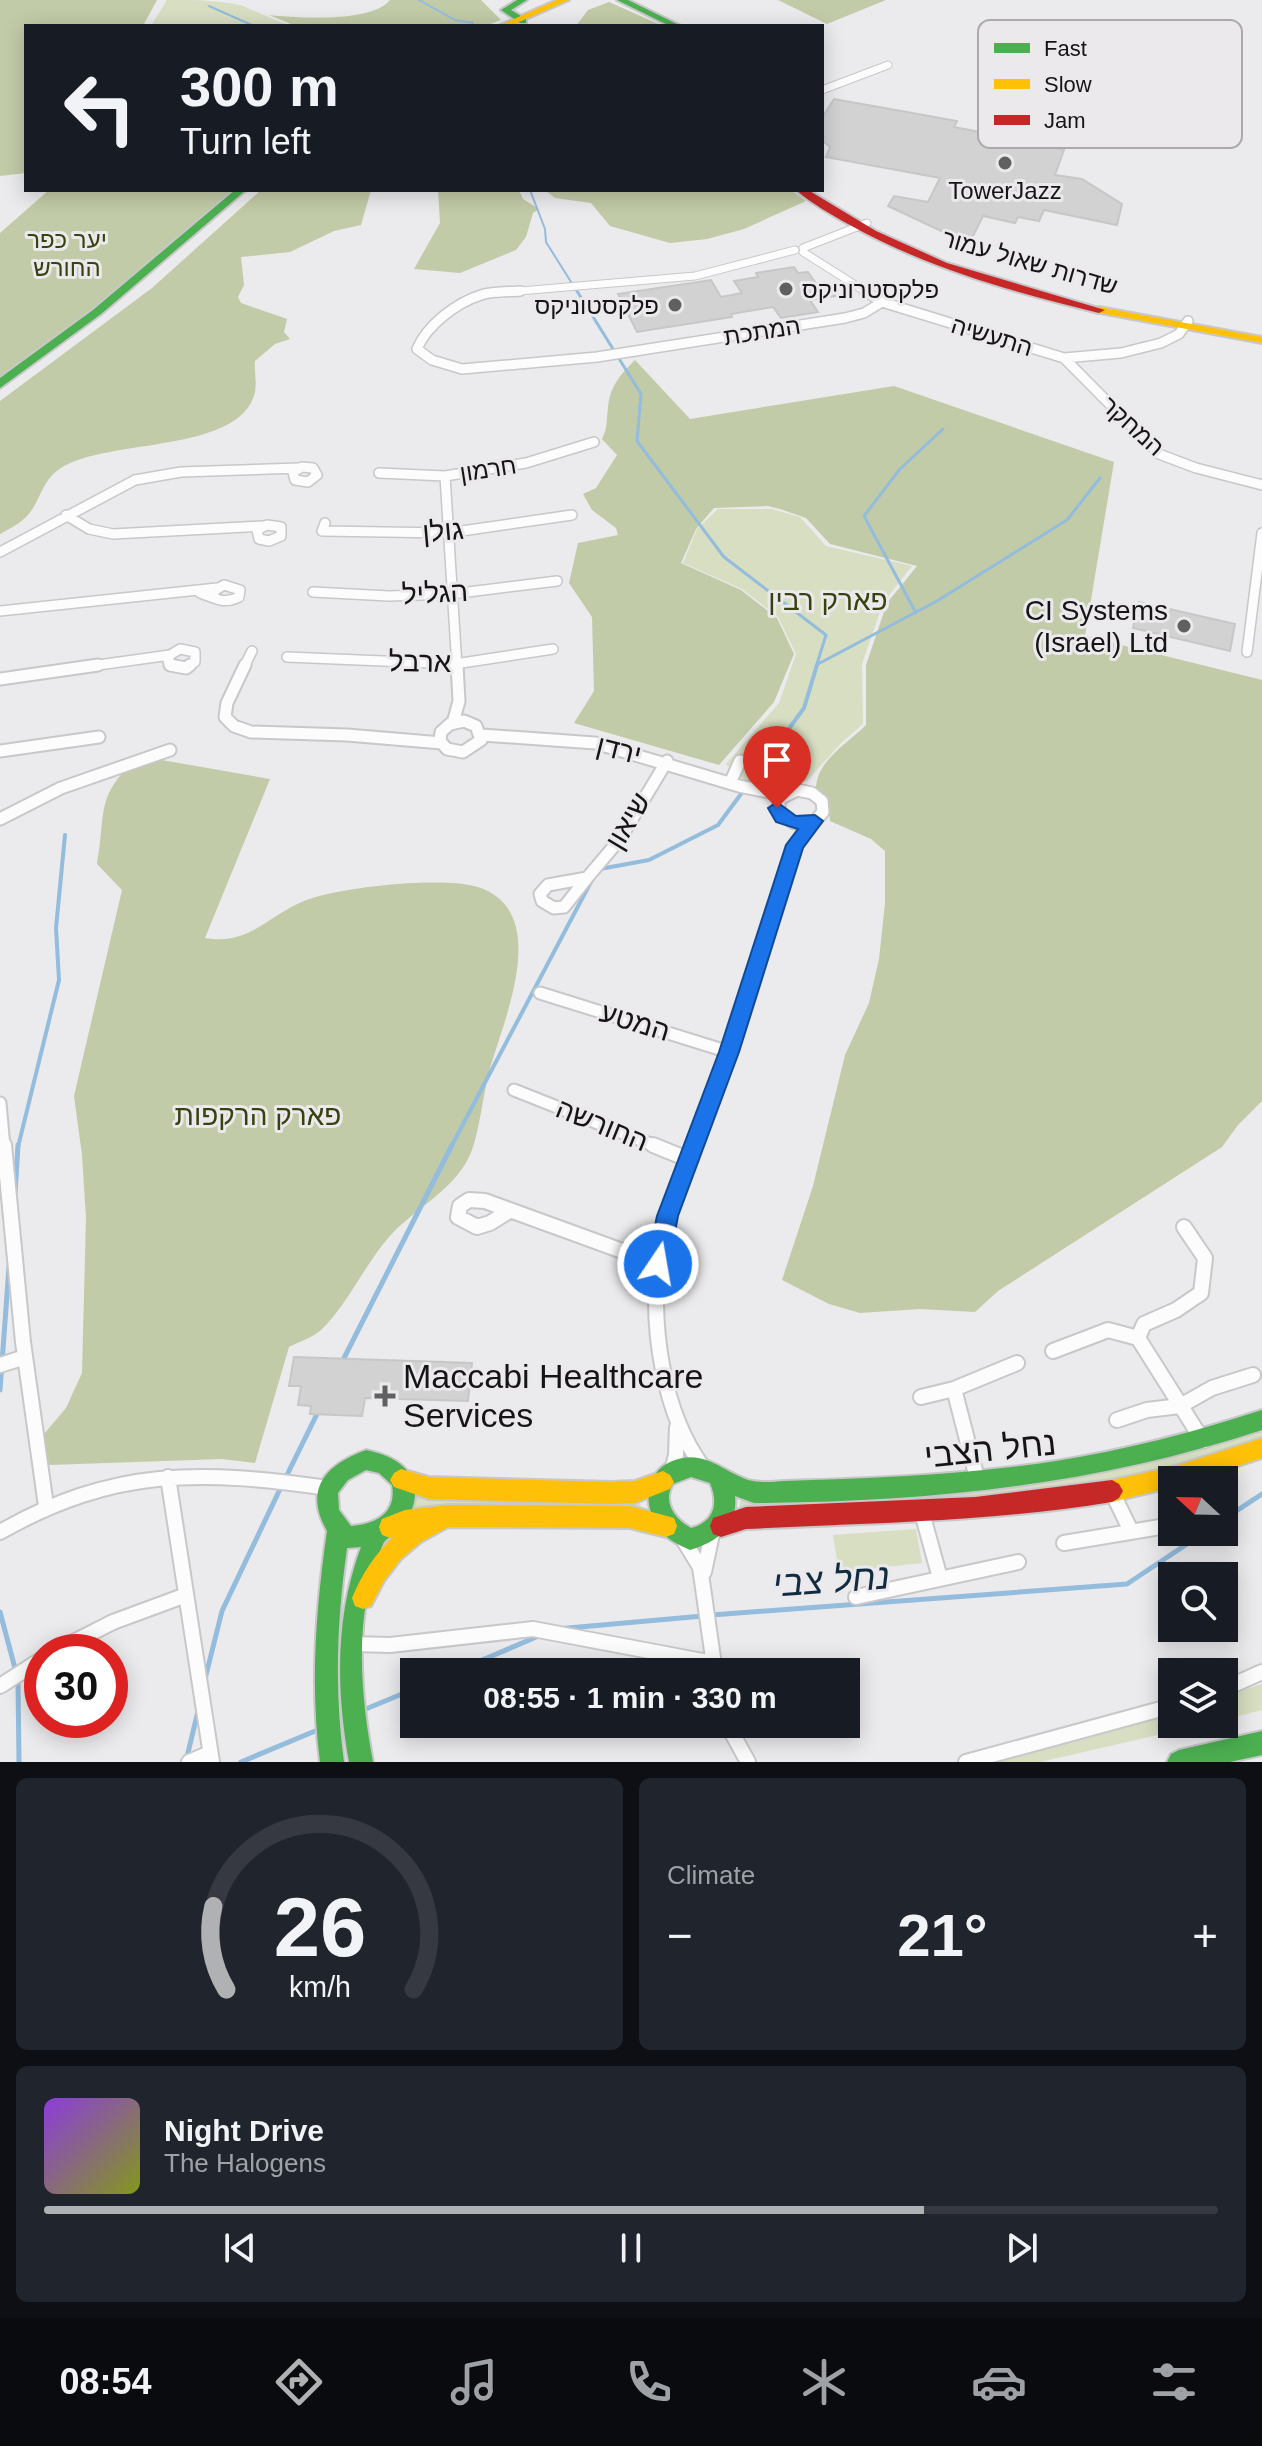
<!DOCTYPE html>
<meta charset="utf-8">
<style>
:root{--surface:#171b24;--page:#20242c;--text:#f1f3f6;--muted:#9ea1a6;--line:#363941;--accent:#b0b1b3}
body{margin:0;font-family:Arial,"Noto Sans Hebrew",sans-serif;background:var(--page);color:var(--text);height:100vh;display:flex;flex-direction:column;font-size:30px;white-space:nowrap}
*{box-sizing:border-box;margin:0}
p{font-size:26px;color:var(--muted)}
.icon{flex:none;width:44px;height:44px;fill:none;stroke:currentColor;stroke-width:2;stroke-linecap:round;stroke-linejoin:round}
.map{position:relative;height:1762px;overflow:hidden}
.sheet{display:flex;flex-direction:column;gap:16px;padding:16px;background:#0d0f14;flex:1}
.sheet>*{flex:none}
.top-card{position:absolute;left:24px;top:24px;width:800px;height:168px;border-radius:0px;box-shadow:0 4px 20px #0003;background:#171b24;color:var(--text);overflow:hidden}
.needle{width:52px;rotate:292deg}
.buttons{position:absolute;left:1158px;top:1466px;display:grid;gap:16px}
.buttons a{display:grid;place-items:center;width:80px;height:80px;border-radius:0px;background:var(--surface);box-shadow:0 4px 20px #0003;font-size:40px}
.speed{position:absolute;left:24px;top:1634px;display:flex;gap:16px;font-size:40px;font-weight:700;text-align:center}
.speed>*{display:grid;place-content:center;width:104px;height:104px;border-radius:50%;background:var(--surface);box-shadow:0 4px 20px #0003;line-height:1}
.speed .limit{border:12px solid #d22;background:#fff;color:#111}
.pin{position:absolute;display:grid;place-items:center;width:68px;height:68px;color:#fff;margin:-82px -34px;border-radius:50% 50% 50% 0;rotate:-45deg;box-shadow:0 0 8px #0007}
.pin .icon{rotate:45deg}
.me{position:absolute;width:88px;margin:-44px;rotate:12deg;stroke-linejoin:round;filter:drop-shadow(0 0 6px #0008)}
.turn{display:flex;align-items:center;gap:28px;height:168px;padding:0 24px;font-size:36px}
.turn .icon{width:104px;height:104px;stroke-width:2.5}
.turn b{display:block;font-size:56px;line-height:68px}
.big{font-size:60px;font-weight:700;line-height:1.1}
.sheet .tile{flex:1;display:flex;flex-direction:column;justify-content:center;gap:12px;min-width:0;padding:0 28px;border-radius:12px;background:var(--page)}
.sheet .dial{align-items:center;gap:0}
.dial svg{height:208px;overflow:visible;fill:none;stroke:var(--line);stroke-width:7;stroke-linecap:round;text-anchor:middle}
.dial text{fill:var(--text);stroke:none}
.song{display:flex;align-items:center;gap:24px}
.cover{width:96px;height:96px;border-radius:12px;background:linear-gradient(135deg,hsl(270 70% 55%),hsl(70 70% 35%))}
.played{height:8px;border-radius:4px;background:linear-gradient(90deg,var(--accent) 75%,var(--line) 75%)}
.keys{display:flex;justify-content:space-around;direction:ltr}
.heat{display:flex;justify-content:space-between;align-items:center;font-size:44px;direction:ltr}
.sheet .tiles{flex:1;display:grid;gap:16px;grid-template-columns:1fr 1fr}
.tile:last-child{grid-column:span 2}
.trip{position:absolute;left:400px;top:1658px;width:460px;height:80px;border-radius:0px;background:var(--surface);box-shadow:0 4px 20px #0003;font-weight:700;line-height:80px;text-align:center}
.menu{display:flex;height:128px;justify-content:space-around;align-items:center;background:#090b0e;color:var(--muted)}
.menu .icon{width:56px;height:56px}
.menu .current{color:var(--accent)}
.menu b{font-size:36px;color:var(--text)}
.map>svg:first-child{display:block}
</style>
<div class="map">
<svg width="1262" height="1762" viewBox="0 0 1262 1762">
<rect width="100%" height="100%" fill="#ebeaec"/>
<path fill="#d7dec2" d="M167,0C192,0 220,0 243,6C259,13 274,20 291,26H151Z
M718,509H772L800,517L826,546L912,566L883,603L862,664L863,724L841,743L807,781L768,786L745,781L726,764L779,703L796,654L778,617L742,589L683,563L697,529Z
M1262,1423V1447L1061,1497L739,1513L741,1494L992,1484Z
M404,1490L639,1498L641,1509L401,1514Z
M916,1529L922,1563L839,1572L833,1535Z
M1262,1684V1710L1224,1720V1696Z
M1172,1710V1724H1206L1040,1762H968Z"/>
<path fill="#c2cba7" d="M0,0H157L143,26H26V173L0,176Z
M390,0H481L501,20L485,26H296L269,15C297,18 372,23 390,0Z
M778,0H886L827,24Z
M609,2L663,26H576L588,10Z
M49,190H234L104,300L0,380V233Z
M261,190H371L361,225L334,231L290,252L241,257L244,285L238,297L241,303L287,319L284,332L290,339L275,344L255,361C254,371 257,382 255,392C241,454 107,438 61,468C41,480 41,502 26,517C19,524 9,529 0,534V401L152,288Z
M438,190H519L523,199L539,209L533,213L526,237L516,250L460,273L414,269L440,223Z
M545,190H791L806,201L744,229L707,239L670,243L610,226L591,203L555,198Z
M635,360L690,419L894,386L1114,462L1085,636L1262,680V1101L1238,1125L1222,1147L998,1291L975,1312L920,1309L860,1313L829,1304L782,1280L813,1186L845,1055L869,1003L879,959L885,903V851L871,839L830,821L828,800L816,789C816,761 847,744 866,725V665L887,603L917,566L830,544L806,518L780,509L768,506L714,508L696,529L681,563L741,590L777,618L794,654L774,702L719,765L574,723L594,691L592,617L569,583L578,543L618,535L616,528L592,510L583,494L596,488L617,455L602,439C608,427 606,421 608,408C610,386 620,375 635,360Z
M139,756L270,779L205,938C249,946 267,916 304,901C339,887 442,876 478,887C554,912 502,1023 489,1072C483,1095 479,1135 470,1155C454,1190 414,1209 389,1237C366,1263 345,1308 321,1330C313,1337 299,1342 289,1347L255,1463L222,1459L49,1465L33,1447L66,1408L82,1373L86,1218L82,1155L74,1096L122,890L97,864C107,809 94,798 139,756Z"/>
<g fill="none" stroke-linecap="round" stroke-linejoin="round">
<path stroke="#93bcdd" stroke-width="2" d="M419,0L455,20L473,23V26
M209,6L254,26
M530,190L545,229L546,242L578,293"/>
<path stroke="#93bcdd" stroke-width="3" d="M577,291L641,394L637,441L724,557L826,635L816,667
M916,613L864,516L900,469L943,429
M818,664L937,601L1067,520L1100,478"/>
<path stroke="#93bcdd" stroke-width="4" d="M750,782L804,708L817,665
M600,869L649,860L718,825L741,794
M18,1147L59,980L56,928L65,835
M451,1147L593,878"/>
<path stroke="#93bcdd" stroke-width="5" d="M15,1194L18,1145
M343,1360L452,1145
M0,1390L9,1267
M285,1479L318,1412
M1224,1519L1262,1494
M0,1612L16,1672
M712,1615L1127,1584L1205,1532
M557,1629L703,1616
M454,1672L541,1635
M205,1679L222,1611L281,1487
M18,1681L19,1762
M361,1711L414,1689
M186,1761L198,1711
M241,1762L320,1729"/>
</g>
<path fill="#d2d2d2" stroke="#c8c7c8" stroke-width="2" d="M834,99L957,121L954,127L1043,144L1064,150L1055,175L1082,179L1122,204L1117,225L1044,210L1039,221L1018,217L1015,223L983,216L973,236L956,238L888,206L894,196L928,202L940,178L826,157L830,147L822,140V118Z
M794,267L798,273L808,272L817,285L827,284L836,296L810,300L818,312L781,318L773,307L731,314L732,317L637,332L618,294L711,280L721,297L742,293L734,281L758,277L756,273Z
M1139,602L1235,624L1230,651L1133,628Z
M294,1357L472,1363L468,1401L365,1398L362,1416L310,1414L311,1406L298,1405L301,1386H289Z"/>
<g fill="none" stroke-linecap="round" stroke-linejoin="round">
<g stroke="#c8c7c9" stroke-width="9">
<path id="street-far3" d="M822,90L888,65
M803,248L867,223
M803,252L868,293
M497,293L695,276L795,250"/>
</g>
<g stroke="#c8c7c9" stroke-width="12">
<path id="street-far2" d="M520,291C508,292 493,291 481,295C456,303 427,325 417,349L432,360L462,369L597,357L845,318L864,313L882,302
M864,291L882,302L1064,358L1121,353L1161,343L1179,334L1188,321
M1064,358L1159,454L1196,468L1262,485
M302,467L313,468L317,475L308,482L295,480L293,472Z
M379,473L445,476L526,463L594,442
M445,476L457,667
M66,515L89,529L113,534L263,526
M325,523L322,531L448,533L572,515
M267,525L281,527V536L269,541L259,539L257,530Z
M0,552L135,480L181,472L298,468
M313,592L389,596L452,594L557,581
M200,593C215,598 224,605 239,597L240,590L224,585L214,591V598
M0,611L217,588
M1247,652L1262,533
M287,657L455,664L553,649
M84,667L170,655
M179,667L171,666L168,661L170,655L180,649L195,652V662L187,667
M244,667L252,651"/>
</g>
<g stroke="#c8c7c9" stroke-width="15">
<path id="street-far1" d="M170,665L186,668L190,665
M245,665L227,703L225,717L234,726L251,732L347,735L442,743
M0,679L98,665
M464,721L476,726L481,740L463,752L447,749L440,741L441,732L450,724Z
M453,723L459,701L457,665
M482,735L595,743L739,786L783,795
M0,751L99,737
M730,783L740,761
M797,790L812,793L822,801L823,812L815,821L794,823L779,813V799Z
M0,819L61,788L170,750
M587,878L620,839L667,761
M587,878L564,907L554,908L542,901L540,894L548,885Z
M540,993L729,1052
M514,1090L658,1147
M0,1103L4,1147
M693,1147L735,1032L795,845L815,821"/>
</g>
<g stroke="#c8c7c9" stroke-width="18">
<path id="street" d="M4,1145L23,1342L46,1506
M653,1145L690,1160
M694,1145C679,1183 662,1223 658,1264C651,1329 663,1412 702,1466
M509,1211L490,1223L477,1227L458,1217L460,1206L469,1200L485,1201L658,1264
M1184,1227L1205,1258L1201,1293L1176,1310L1144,1324L1138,1338L1203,1441
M1053,1351L1108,1330L1138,1338
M0,1365L25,1357
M954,1389L978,1482
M921,1397L954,1389L1017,1363
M1117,1420L1147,1410L1180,1406L1212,1388L1253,1375
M671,1474L676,1455L677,1427
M168,1477L212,1762
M1111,1490L1131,1531
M922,1513L940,1578
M0,1532C115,1467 201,1470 328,1488
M683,1539L700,1567L715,1672
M1064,1543L1172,1525
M704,1572L712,1534
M856,1597L1018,1562
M352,1644L390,1645L533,1629L713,1663
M54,1652L113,1622L186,1595
M0,1686L42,1659
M1224,1689L1262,1672
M727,1724L748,1762
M189,1762L210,1753
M966,1762L1172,1706"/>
</g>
<g stroke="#c8c7c9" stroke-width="4">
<path id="fast" d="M517,0H527L511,10L526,19V23H520L501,10Z
M617,0H628L681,26H670Z
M235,190H246L101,314L0,388V378L93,310Z
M1262,1410V1430C1098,1484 938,1501 765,1503H754L735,1496C738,1527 717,1542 690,1550C679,1545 668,1540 660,1530C642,1507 644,1470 675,1460C705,1450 722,1471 748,1480C759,1483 773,1482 784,1481C875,1478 966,1475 1056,1461C1126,1450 1194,1432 1262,1410ZM691,1477L710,1483C719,1504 714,1522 691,1528C675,1519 662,1502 673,1484Z
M366,1450C390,1455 415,1466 415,1495C414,1509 407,1524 396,1533C391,1537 386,1538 383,1544C353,1612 360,1692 373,1762H349C336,1689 335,1617 361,1547L347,1548C337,1619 334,1690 344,1762H320C310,1684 316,1608 327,1531C303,1488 326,1465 366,1450ZM366,1470L379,1473L392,1485C397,1513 376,1524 351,1526L339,1510L338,1493L348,1480Z
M1262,1731V1755L1230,1762H1167L1171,1754L1179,1750Z"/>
</g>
<g stroke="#c8c7c9" stroke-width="4">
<path id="slow" d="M557,0H569L510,26H498Z
M1099,307L1262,337V343L1095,312V308Z
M1262,1438V1458L1196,1480H1172V1487L1112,1502L1105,1498L1101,1491L1105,1484L1112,1480L1176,1466Z
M401,1469L429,1477L612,1482L635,1481L663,1471L670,1475L674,1482L670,1489L635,1503L612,1504L429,1499L394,1487L390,1480L394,1473Z
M447,1505L630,1506L674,1518L677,1526L674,1534L666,1537L630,1528L448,1527L421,1542L401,1559L384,1581L371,1606L363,1609L355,1606L352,1598C362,1574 375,1554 394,1536L390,1538L382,1535L379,1527L382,1519L405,1510Z"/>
</g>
<g stroke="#c8c7c9" stroke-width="4">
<path id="jam" d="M796,190H808L876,231L947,263L1105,310L1099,313C1012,292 927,268 848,224C830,214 811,203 796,190Z
M1112,1480L1119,1484L1123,1491L1119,1498L1112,1502C991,1522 869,1523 746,1529L721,1537L713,1534L710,1526L713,1518L746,1507L975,1497Z"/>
</g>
<use href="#street-far3" stroke="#fcfcfc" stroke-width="7"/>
<use href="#street-far2" stroke="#fcfcfc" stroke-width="9"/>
<use href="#street-far1" stroke="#fcfcfc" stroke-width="11"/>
<use href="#street" stroke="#fcfcfc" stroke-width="14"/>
<use href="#fast" fill="#4caf50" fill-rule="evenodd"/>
<use href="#slow" fill="#ffc107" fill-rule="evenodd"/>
<use href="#jam" fill="#c62828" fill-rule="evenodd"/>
</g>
<path fill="#1a73e8" stroke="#114b97" stroke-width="2" d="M777,802L796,816L815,815L823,821L803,848L739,1052L678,1216L669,1264L665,1271L658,1274L650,1271L647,1264L657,1216L719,1052L786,845L798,829L776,822L768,808Z"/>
<g fill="#606061" stroke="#ece9ed" stroke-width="3">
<circle cx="1005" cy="163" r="8"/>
<circle cx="786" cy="289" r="8"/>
<circle cx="675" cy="305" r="8"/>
<circle cx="1184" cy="626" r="8"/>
<path d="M381 1384h8v8h8v8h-8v8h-8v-8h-8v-8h8z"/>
</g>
<g text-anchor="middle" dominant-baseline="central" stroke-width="6" stroke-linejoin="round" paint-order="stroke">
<g font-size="24" fill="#151516" stroke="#ece9ed">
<text x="1005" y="190">TowerJazz</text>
<text x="802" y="289" text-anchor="start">פלקסטרוניקס</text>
<text x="659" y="305" text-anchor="end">פלקסטוניקס</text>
</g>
<g font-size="24" fill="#38420f" stroke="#ece9ed">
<text x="67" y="239">יער כפר<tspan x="67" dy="28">החורש</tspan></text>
</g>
<g font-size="24" fill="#151516" stroke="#ece9ed">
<text transform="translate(1030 262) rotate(16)">שדרות שאול עמור</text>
<text transform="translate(762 331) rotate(-9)">המתכת</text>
<text transform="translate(992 336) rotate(17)">התעשיה</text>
<text transform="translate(1133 426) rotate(42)">המחקר</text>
<text transform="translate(488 469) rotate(-9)">חרמון</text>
</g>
<g font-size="28" fill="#151516" stroke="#ece9ed">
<text transform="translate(443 531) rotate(-5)">גולן</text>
<text transform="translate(435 593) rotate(-3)">הגליל</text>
<text transform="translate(420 662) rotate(1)">ארבל</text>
<text transform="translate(619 750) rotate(14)">ירדן</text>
<text transform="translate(628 821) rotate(-59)">שיאון</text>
<text transform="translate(635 1022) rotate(17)">המטע</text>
<text transform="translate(602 1125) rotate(22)">החורשה</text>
</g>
<g font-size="28" fill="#38420f" stroke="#ece9ed">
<text x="828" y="600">פארק רבין</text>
<text x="258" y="1115">פארק הרקפות</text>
</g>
<g font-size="28" fill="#151516" stroke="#ece9ed" text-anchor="end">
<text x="1168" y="610">CI Systems<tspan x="1168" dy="32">(Israel) Ltd</tspan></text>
</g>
<g font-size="34" fill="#151516" stroke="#ece9ed" text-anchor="start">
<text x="403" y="1376">Maccabi Healthcare<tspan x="403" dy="39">Services</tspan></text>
</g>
<g font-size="34" fill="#151516" stroke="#ece9ed">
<text transform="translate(990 1449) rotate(-6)">נחל הצבי</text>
</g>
<g font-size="36" font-style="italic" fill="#112c40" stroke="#ece9ed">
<text transform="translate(831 1580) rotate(-4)">נחל צבי</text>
</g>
</g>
<rect x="978" y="20" width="264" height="128" rx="12" fill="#ece9ed" stroke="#aca9ac" stroke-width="2"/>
<rect x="994" y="43" width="36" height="10" fill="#4caf50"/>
<rect x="994" y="79" width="36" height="10" fill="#ffc107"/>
<rect x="994" y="115" width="36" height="10" fill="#c62828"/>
<g font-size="22" fill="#151516">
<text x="1044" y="56">Fast</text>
<text x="1044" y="92">Slow</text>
<text x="1044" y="128">Jam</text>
</g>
</svg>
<div class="buttons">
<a><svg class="needle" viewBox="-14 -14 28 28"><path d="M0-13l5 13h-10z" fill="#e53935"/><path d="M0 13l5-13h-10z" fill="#9ea1a6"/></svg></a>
<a><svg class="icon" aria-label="search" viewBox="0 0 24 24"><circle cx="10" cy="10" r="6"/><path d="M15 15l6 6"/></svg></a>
<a><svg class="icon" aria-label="layers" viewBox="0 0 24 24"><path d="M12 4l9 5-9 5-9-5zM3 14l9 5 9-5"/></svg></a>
</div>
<div class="speed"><div class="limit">30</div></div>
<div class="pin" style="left:777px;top:808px;background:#d93025"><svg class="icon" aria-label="arrive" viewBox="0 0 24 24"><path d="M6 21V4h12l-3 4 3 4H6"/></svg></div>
<svg class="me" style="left:658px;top:1264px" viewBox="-20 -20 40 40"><circle r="17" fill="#1a73e8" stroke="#fff" stroke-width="3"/><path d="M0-11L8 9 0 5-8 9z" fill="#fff"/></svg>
<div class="trip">08:55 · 1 min · 330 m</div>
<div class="top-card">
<div class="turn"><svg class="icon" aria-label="left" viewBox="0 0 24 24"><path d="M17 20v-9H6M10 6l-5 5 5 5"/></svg><div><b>300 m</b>Turn left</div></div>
</div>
</div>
<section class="sheet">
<div class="tiles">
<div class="tile dial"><svg viewBox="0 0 100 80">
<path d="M14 69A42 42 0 1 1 86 69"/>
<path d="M14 69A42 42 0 0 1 9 37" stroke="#b0b1b3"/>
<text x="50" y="56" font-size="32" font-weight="700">26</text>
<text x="50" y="72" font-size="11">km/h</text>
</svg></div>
<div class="tile"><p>Climate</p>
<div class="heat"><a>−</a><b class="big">21°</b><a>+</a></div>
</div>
<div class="tile">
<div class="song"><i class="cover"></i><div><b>Night Drive</b><p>The Halogens</p></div></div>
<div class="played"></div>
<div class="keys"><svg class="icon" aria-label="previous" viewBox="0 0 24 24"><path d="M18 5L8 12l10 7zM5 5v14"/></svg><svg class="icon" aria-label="pause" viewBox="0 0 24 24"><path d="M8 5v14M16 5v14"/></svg><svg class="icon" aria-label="next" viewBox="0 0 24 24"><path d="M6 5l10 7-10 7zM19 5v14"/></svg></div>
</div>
</div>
</section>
<nav class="menu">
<b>08:54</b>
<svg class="icon current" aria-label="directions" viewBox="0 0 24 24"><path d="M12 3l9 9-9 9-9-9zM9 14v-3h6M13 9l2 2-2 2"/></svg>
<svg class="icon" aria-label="music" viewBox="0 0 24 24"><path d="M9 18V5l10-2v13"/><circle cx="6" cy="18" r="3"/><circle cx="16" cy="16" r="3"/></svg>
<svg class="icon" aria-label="phone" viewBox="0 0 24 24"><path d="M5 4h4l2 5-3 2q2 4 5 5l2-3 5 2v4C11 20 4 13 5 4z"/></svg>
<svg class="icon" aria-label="climate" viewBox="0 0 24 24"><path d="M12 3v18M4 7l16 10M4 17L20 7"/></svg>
<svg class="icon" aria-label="car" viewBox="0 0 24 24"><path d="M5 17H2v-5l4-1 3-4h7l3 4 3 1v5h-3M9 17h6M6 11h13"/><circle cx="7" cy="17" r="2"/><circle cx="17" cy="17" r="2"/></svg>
<svg class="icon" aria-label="filters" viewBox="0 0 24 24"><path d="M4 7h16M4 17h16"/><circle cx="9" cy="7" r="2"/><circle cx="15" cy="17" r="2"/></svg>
</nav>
